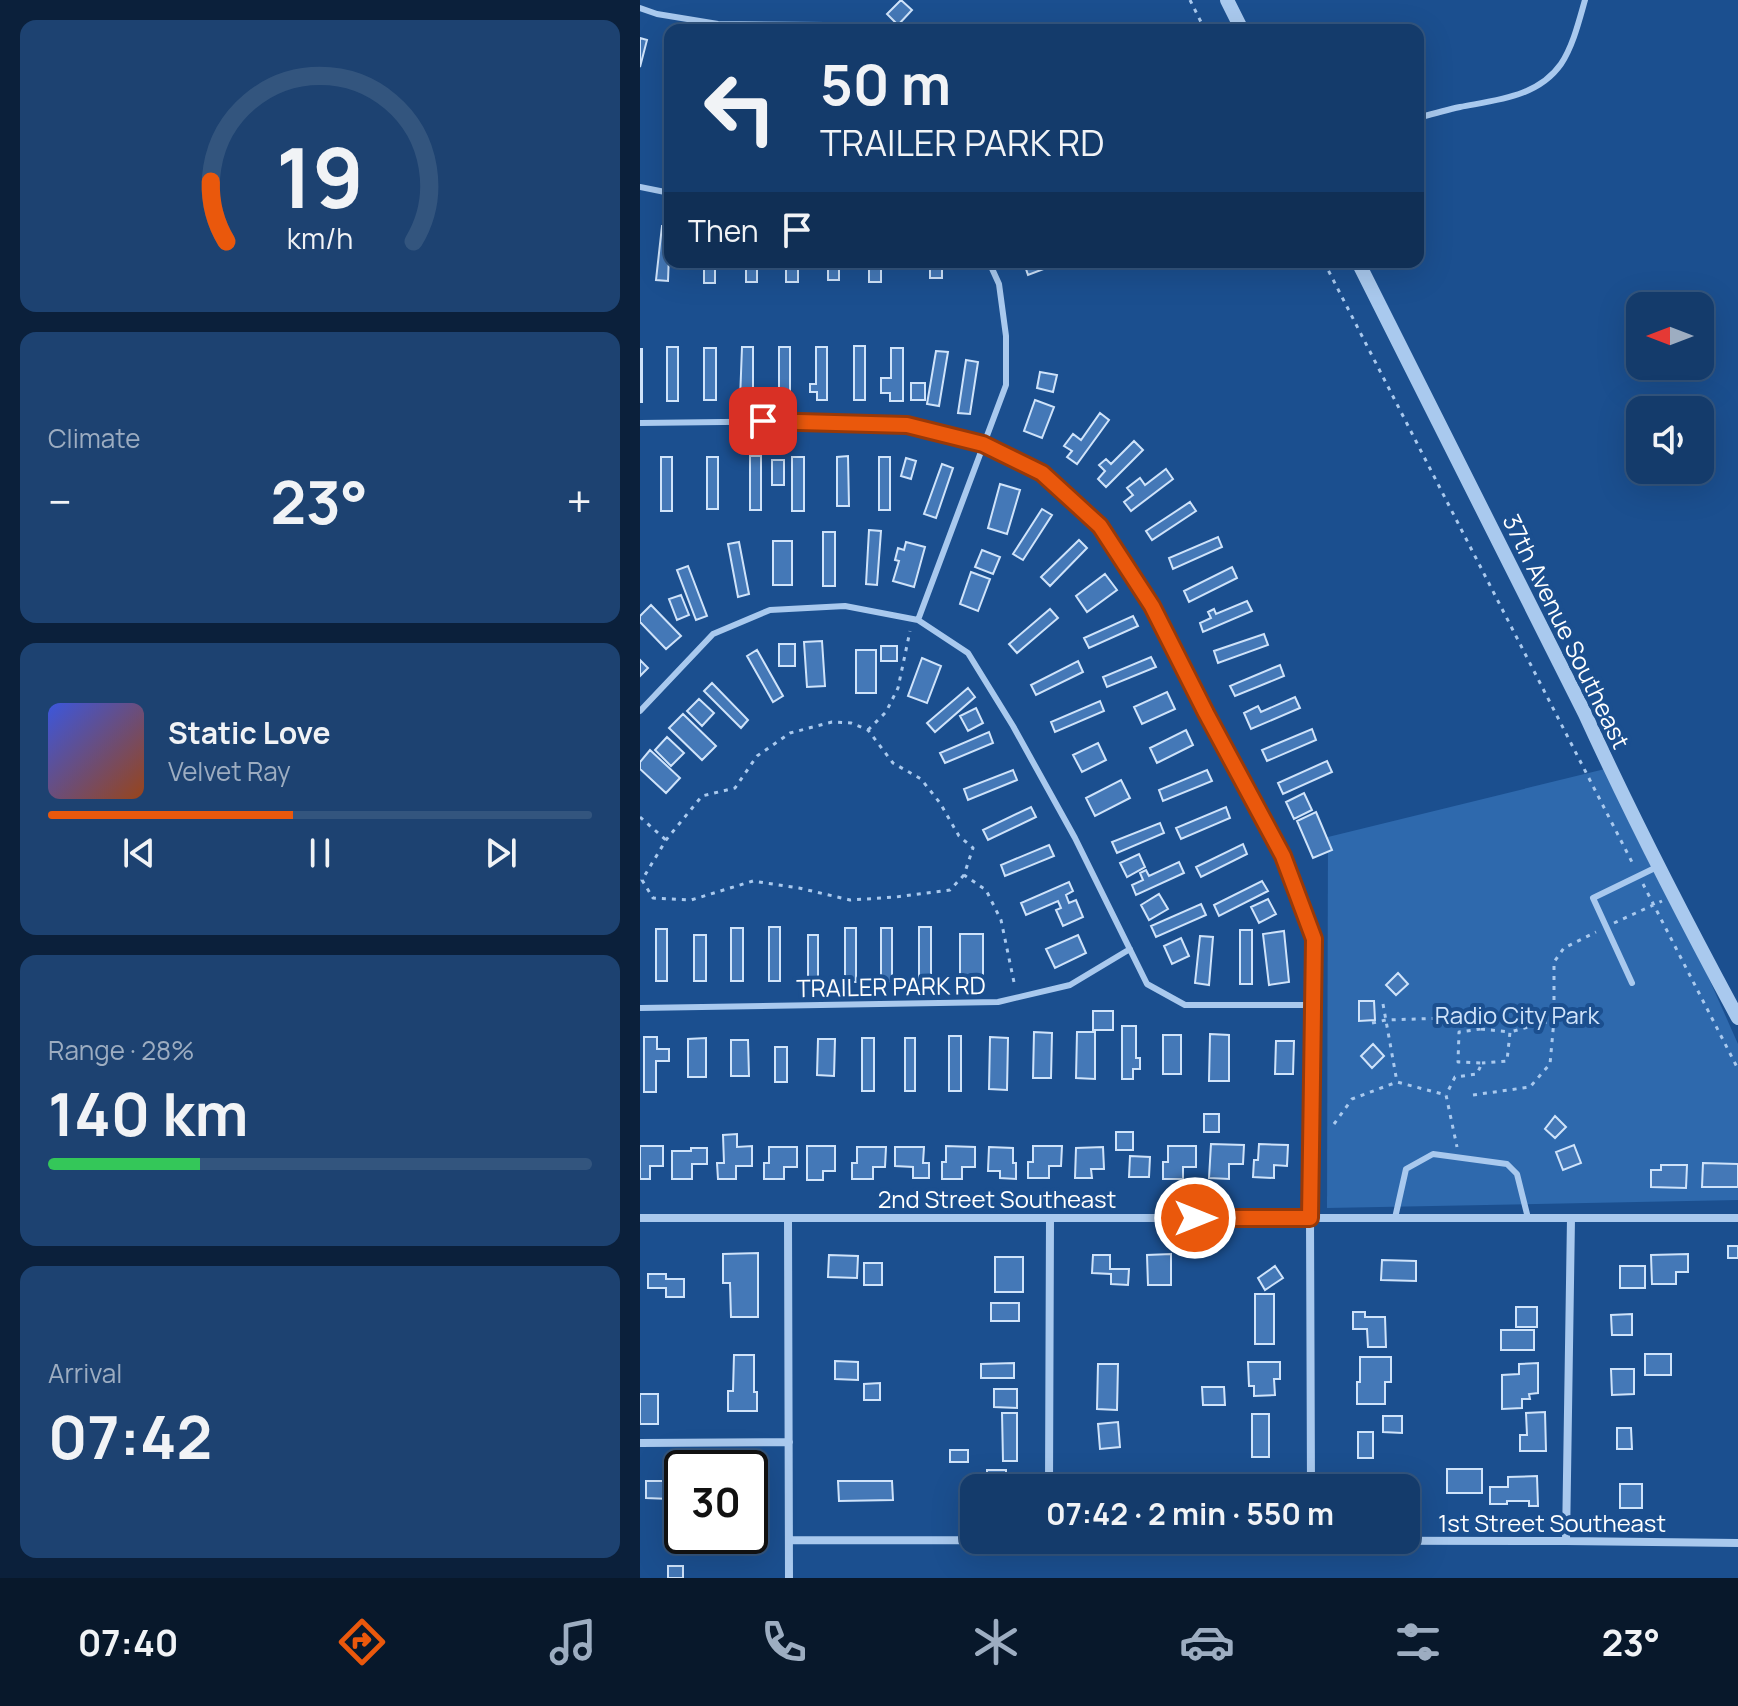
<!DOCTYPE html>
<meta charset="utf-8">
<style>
:root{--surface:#143b6b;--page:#1d4271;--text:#f1f3f6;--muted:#9dadc1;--line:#33557e;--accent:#ea580c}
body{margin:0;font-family:Manrope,sans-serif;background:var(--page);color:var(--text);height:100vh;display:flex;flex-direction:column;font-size:30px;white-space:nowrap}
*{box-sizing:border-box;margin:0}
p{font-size:26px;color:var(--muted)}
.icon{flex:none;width:44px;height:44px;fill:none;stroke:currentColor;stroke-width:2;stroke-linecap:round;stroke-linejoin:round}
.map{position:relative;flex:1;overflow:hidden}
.panel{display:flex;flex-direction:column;gap:20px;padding:20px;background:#0b203b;width:640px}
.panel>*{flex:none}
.hud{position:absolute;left:24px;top:24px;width:760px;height:244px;border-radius:16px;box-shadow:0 8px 32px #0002,0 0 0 2px var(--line);background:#143b6b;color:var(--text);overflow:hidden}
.needle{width:52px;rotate:270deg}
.buttons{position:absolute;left:986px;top:292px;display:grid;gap:16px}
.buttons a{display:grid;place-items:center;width:88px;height:88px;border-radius:16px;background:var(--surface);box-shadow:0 8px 32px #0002,0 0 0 2px var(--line);font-size:40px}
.speed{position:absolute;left:24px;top:1450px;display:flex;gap:16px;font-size:40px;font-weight:700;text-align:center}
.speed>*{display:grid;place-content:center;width:104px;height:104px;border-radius:50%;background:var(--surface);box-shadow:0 8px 32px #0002,0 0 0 2px var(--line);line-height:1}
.speed .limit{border:4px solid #111;border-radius:12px;background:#fff;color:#111}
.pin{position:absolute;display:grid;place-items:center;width:68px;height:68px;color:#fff;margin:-34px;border-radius:16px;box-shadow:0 4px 12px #0006}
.me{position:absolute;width:88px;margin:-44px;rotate:90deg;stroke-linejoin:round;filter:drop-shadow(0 0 6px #0008)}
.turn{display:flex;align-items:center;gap:28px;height:168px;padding:0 24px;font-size:36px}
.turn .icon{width:104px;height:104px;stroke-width:2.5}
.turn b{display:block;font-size:56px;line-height:68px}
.then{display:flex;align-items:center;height:76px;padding:0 24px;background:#0003;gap:16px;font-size:30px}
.big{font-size:60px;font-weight:700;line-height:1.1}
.panel .tile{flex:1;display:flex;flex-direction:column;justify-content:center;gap:12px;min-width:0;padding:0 28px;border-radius:16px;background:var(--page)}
.panel .dial{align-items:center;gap:0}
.dial svg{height:208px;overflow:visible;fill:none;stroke:var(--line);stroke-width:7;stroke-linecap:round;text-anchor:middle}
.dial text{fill:var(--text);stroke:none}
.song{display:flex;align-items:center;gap:24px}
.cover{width:96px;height:96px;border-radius:12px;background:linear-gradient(135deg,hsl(230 70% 55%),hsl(20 70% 35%))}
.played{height:8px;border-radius:4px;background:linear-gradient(90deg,var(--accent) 45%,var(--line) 45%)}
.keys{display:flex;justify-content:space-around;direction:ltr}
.heat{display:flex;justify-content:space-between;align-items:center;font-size:44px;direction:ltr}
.charge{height:12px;border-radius:6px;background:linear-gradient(90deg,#34c759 28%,var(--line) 0)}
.trip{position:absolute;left:320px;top:1474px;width:460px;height:80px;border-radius:16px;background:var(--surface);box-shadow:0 8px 32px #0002,0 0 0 2px var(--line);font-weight:700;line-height:80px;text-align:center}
.tabs{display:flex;height:128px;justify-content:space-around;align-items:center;background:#08182b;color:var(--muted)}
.tabs .icon{width:56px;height:56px}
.tabs .current{color:var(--accent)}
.tabs b{font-size:36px;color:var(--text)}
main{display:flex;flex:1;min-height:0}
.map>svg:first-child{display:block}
</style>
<main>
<section class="panel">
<div class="tile dial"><svg viewBox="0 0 100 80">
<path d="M14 69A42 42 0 1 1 86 69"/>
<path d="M14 69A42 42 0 0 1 8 46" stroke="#ea580c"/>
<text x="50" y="56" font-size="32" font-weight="700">19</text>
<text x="50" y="72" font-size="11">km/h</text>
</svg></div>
<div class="tile"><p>Climate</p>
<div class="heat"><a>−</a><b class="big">23°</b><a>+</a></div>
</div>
<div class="tile">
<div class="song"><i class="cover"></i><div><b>Static Love</b><p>Velvet Ray</p></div></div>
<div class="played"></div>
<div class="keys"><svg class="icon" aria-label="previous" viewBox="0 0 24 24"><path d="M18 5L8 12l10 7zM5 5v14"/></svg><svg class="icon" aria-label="pause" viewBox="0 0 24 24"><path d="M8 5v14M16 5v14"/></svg><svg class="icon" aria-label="next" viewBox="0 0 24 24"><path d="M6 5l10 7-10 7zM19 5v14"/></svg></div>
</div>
<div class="tile"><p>Range · 28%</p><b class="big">140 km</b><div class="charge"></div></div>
<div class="tile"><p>Arrival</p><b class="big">07:42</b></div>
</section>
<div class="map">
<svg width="1098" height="1578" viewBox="0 0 1098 1578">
<rect width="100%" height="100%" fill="#1b4f8f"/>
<path fill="#2e69ad" d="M969,768L1019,866L1098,1044V1200L687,1208L688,837Z"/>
<path fill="#4478b7" stroke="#cfe3fa" stroke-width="2" d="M261,0L272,10L258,25L247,14Z
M0,38L7,40L0,67Z
M22,226L30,227L28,281L16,280Z
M64,262H75V283H64Z
M106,262H117V282H106Z
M146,262H158V282H146Z
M160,262H179V266H160Z
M188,262H199V280H188Z
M229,262H241V282H229Z
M290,262H302V278H290Z
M394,262H422L388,275L385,266Z
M214,346H225V400H214Z
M27,347H38V401H27Z
M102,347H113V400H100Z
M139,347H150V400H139Z
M176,347H187V400H177V392H170V384H176Z
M64,348H76V400H64Z
M251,348H263V401H250V393H241V378H251Z
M0,349H2V402H0Z
M296,351L308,352L299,406L287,404Z
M326,360L338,362L330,414L318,413Z
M400,372L417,375L413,392L397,388Z
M271,383H285V400H271Z
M395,400L414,407L402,438L384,431Z
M460,413L469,420L437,464L427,457L432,451L424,446L433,434L441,440Z
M494,441L503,450L466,487L458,479L465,471L459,465L466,459L471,464Z
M110,456H121V510H110Z
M208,456L209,506H197V457Z
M21,457H32V511H21Z
M67,457H78V509H67Z
M152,457H164V511H152Z
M239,457H250V510H239Z
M266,458L276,461L271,479L261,476Z
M132,460H144V485H132Z
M302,464L313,468L296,518L284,514Z
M526,469L533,479L491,511L484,502L493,495L487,488L500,478L505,485Z
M360,484L380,490L367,534L348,528Z
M550,502L556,511L512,540L506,531Z
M402,509L412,515L383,560L373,554Z
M229,530L241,531L237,585L226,584Z
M183,532H195V586H183Z
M578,537L582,547L533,569L529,558Z
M439,540L447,548L410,586L401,577Z
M133,541H152V585H133Z
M99,542L109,594L98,597L88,544Z
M266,542L285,547L274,587L253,581L259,561L255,560L258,548L264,550Z
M342,550L360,557L353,574L335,567Z
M48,566L67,616L56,620L37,570Z
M592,567L597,578L549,602L544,591Z
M331,572L350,579L338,611L320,604Z
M465,574L477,590L447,612L436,596Z
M41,595L49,615L37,620L29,599Z
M607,601L612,611L563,632L560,623L571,618L568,612L574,609L576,614Z
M11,605L41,636L26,649L0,622V616Z
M410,609L418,618L377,653L369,644Z
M493,616L498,626L449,648L444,638Z
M624,634L628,645L578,663L574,651Z
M182,641L185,686L167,687L164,642Z
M139,644H155V666H139Z
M241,646H257V661H241Z
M117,650L143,696L133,702L107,656Z
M216,650H236V693H216Z
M511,657L516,667L467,687L463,677Z
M282,658L301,666L287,703L268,696Z
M0,660L8,668L0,676Z
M438,661L443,672L396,695L391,685Z
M640,665L644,676L595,696L590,686Z
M72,683L108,720L101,728L64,691Z
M328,688L335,697L295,732L287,723Z
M527,692L535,709L502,724L494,707Z
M655,697L660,708L611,729L604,713L618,706L621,712Z
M59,699L74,713L62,726L47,711Z
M460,701L464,711L415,732L411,722Z
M336,708L343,723L328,731L320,716Z
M43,714L76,746L62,760L29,728Z
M672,729L676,740L627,761L622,750Z
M546,730L553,745L517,763L510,748Z
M349,732L353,743L305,763L300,753Z
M27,737L44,753L31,766L15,750Z
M458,743L466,760L442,772L433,755Z
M10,750L40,778L26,793L0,769V762Z
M687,761L692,772L643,794L638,783Z
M373,770L377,780L328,800L324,789Z
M567,770L572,781L523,801L519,790Z
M481,780L490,798L455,816L446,798Z
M664,793L672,810L654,819L646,802Z
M391,807L396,817L348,840L343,830Z
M586,807L590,818L541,839L536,828Z
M676,812L692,850L673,858L657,821Z
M520,823L524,833L477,853L472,842Z
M603,844L607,854L561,877L556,867Z
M409,845L414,856L365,876L361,865Z
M499,854L505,867L487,877L480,863Z
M539,862L544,873L496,895L492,885L503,880L500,873L506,870L509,876Z
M622,881L628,891L579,916L574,905Z
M429,882L433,891L426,895L429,903L436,900L443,917L423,926L416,910L421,908L418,901L386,915L381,903Z
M519,894L528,909L509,920L501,905Z
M628,899L636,914L619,923L611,907Z
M561,904L566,915L516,937L511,926Z
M129,927H140V981H129Z
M279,927H291V981H279Z
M91,928H103V981H91Z
M205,928H216V982H205Z
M241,928H252V982H241Z
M16,929H27V981H16Z
M600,930H612V984H600Z
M644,931L649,982L629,985L623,934Z
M320,934H343V976H320Z
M54,935H66V981H54Z
M168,935H178V982H168Z
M438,935L446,953L415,968L406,949Z
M560,936L573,937L569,985L555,983Z
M541,938L549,956L532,964L524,946Z
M758,973L768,984L756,995L746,985Z
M719,1001H734L735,1020L719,1021Z
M453,1011H473V1030H453Z
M482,1026H496V1058H500V1069H493V1079H482Z
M394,1032L412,1033L411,1078H393Z
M437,1032H455V1079L436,1078Z
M570,1034L589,1035V1081H569Z
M523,1035H541V1074H523Z
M309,1036H321V1091H309Z
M4,1037H17V1049H29V1061H16V1092H4Z
M350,1037L368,1038L367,1090L349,1089Z
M66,1038V1077H48V1039Z
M222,1038H234V1091H222Z
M265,1038H275V1091H265Z
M178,1039H195L194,1076L177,1075Z
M91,1040H108L109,1076H91Z
M636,1041H654L653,1074H635Z
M733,1044L744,1056L732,1068L721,1056Z
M135,1047H147V1082H135Z
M564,1114H579V1132H564Z
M915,1116L926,1127L915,1138L905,1129Z
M476,1132H493V1150H476Z
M97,1134V1147L112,1146V1166H96V1179H78L77,1163H84L83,1135Z
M571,1144L604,1145L603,1164H589V1179L569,1178Z
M619,1144L648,1145L647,1166L634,1165V1178L613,1177L614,1160H618Z
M934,1145L941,1163L923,1170L916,1152Z
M0,1146H23V1166H10V1179H0Z
M167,1146H195V1171H183V1180H167Z
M306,1146L335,1147V1167H322V1179H302V1162H306Z
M393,1146H422L421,1166H409V1178H388V1162H393Z
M528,1146H556V1167H543V1179H523V1162H528Z
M129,1147H157V1167H144V1179H124V1163H129Z
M217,1147H246L245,1167H233V1179H212V1163H217Z
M255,1147H284L283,1163H289V1178H273V1167L255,1166Z
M349,1147L373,1148V1163H376V1179L360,1178V1171H348Z
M463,1147L464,1169H451L452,1178H435L436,1148Z
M51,1148H67V1164H52V1179H32V1151H51Z
M490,1156L510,1157L509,1177H489Z
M1063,1163L1098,1164V1187H1062Z
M1021,1165H1047L1046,1188L1011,1187V1170H1021Z
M1088,1246H1098V1258H1088Z
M118,1253V1317H91L90,1283H83V1254Z
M531,1254V1285H508L507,1255Z
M1048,1254V1272H1036V1284H1012L1011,1255Z
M189,1255L218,1256L217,1278L188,1277Z
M453,1255H470V1269H489L488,1285L471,1284V1274L452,1273Z
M355,1257H383V1292H355Z
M742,1260L776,1261V1281L741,1280Z
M224,1263H242V1285H224Z
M635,1266L643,1278L625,1290L618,1278Z
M980,1266H1005V1288H980Z
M8,1274H26V1279H44V1297H26V1288H8Z
M615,1294H634V1344H615Z
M351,1303H379V1321H351Z
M876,1307H897V1327H876Z
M713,1312H725V1317H745L746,1347H728L727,1329H713Z
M992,1314V1335H972L971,1315Z
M861,1330H894V1350H861Z
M1005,1354H1031V1375H1005Z
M94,1355H114V1392H117V1411H88V1391H93Z
M720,1357H751V1382H745V1404H717V1382H720Z
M195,1361L218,1362V1380L195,1379Z
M608,1362H640V1379H634L635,1395L614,1396V1386H609Z
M374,1363V1378H341V1364Z
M898,1363V1393L889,1394L890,1399H882V1408L862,1409V1375L879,1374V1364Z
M458,1364H478L477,1410L457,1409Z
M971,1369H994V1394L972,1395Z
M240,1383V1400H224V1384Z
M562,1387H584L585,1405H563Z
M354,1389H377V1408L354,1407Z
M0,1394H18V1424H0Z
M905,1412L906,1451H880V1435H887L886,1413Z
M362,1413H377V1461H363Z
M612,1414H629V1457H612Z
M743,1416H762V1433L743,1432Z
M478,1422L480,1447L460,1449L458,1424Z
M977,1428H991L992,1449H977Z
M718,1432H733V1458H718Z
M310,1450H328V1462H310Z
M807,1469H842V1493H807Z
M347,1470H366V1486H359V1488H334V1504H330V1486H347Z
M460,1474L510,1475L509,1488H460Z
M897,1476L898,1506H889V1501H867V1504H850V1487H868V1477Z
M718,1478H736V1488H718Z
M6,1481H30V1499L6,1498Z
M198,1481H252L253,1500L199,1501Z
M980,1484H1002V1508H980Z
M110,1487H114V1506H110Z
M110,1530H112V1550H88V1536H110Z
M28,1566H43V1578H28Z"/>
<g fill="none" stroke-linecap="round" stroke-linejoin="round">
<path stroke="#a9c9ee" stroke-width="3" stroke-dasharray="4 6" stroke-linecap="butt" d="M550,0L565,30
M684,262L994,866
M228,730L246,712L258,688L270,631
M0,817L26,840
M324,875L310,890L256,897L210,900L159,888L113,881L51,900L13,898L2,880L26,840L62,796L95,788L117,756L150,733L192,722L211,723L228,730L253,763L281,779L300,803L319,836L333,848L324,875L346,890L361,920L375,987
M1003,884L1098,1069
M974,923L1022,901
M743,1004L757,1082
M914,1020V962L924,948L956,932
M732,1023L746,1020L839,1017L841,1029L819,1032L818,1062L842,1063L837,1074L815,1077L806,1095
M841,1029L870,1032L867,1061L842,1063
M833,1095L890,1087L910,1064L914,1020L870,1032
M694,1124L712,1099L757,1082L806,1095L817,1147"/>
<path stroke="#a9c9ee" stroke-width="6" d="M0,8L17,14L78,24L185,25L210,30
M778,118C792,114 806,110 820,107C856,100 898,97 921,64C933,46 939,21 945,0
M0,187L30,193
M0,423L154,421L267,425L343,444L402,473L460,526L512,606L566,713L643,856L674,939L670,1218
M278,620L366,385V336L359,284L349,262
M0,711L73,634L130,610L205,606L278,620L328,653L373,726L435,838L507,984L545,1005H673
M992,983L953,898L1019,866
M0,1008L358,1002L430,985L490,949
M755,1218L766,1169L793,1154L867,1164L877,1174L888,1218"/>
<path stroke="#a9c9ee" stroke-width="8" d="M0,1218H1098
M148,1218L149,1578
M670,1218L671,1488
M0,1443L149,1442
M409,1488L410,1218
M149,1540L926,1541L1098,1543
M926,1541L931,1218"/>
<path stroke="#a9c9ee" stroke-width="14" d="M587,0L602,30
M718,262L945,714C992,817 1044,918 1098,1018"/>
</g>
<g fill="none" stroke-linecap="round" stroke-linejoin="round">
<g stroke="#983908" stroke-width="20">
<path id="route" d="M123,421L267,425L343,444L402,473L460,526L512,606L566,713L643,856L674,939L670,1218H555"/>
</g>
<use href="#route" stroke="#ea580c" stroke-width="14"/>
</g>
<g text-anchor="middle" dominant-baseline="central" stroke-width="8" stroke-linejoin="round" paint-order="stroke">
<g font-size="24" fill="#fff" stroke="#1b4f8f">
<text transform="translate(927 631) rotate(64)">37th Avenue Southeast</text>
<text transform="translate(251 986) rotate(-1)">TRAILER PARK RD</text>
<text x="357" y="1198">2nd Street Southeast</text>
<text x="912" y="1522">1st Street Southeast</text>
</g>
<g font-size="24" fill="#cfe3fa" stroke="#1b4f8f">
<text x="877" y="1014">Radio City Park</text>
</g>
</g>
</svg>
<div class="buttons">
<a><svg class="needle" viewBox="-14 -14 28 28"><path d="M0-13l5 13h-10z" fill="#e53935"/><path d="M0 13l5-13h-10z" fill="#9dadc1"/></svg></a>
<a><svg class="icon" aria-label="sound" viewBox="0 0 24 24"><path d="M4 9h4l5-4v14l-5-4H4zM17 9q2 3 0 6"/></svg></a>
</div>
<div class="speed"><div class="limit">30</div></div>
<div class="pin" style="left:123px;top:421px;background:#d93025"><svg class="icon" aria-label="arrive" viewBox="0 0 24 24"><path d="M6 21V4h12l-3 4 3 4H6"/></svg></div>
<svg class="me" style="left:555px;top:1218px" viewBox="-20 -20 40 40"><circle r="17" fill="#ea580c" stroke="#fff" stroke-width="3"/><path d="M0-11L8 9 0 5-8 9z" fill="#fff"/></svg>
<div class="trip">07:42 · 2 min · 550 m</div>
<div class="hud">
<div class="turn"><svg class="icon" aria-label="left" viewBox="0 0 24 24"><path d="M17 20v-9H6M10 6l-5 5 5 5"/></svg><div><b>50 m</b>TRAILER PARK RD</div></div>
<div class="then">Then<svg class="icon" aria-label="arrive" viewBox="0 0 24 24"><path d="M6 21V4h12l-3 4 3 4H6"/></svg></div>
</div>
</div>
</main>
<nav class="tabs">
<b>07:40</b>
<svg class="icon current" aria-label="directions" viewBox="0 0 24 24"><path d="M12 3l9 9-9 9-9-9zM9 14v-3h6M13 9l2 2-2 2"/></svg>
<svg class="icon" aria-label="music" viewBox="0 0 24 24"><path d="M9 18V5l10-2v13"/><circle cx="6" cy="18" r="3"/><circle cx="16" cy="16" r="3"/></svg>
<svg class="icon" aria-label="phone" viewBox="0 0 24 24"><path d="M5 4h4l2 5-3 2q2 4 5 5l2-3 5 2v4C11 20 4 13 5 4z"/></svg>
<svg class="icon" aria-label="climate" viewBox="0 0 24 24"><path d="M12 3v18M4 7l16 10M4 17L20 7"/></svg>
<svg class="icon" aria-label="car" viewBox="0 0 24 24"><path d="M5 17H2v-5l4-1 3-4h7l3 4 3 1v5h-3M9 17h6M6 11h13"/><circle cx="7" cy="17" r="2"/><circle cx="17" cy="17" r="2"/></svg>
<svg class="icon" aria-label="filters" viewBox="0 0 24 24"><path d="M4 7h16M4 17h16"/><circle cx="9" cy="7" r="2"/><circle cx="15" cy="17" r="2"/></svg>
<b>23°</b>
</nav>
